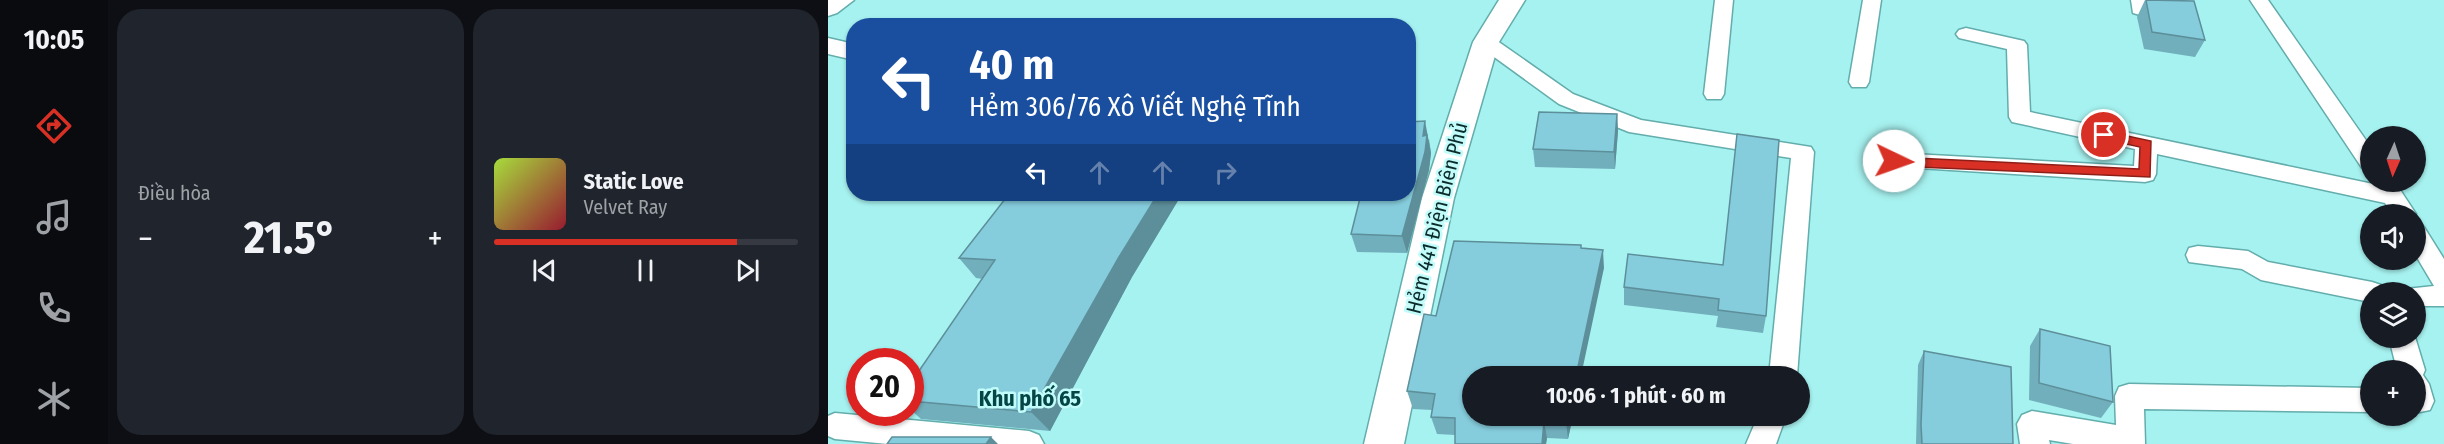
<!DOCTYPE html>
<html lang="vi">
<meta charset="utf-8">
<style>
:root{--surface:#171b24;--page:#20242c;--text:#f1f3f6;--muted:#9ea1a6;--line:#363941;--accent:#d93025}
body{margin:0;font-family:"Fira Sans Condensed",sans-serif;background:var(--page);color:var(--text);height:100vh;display:flex;flex-direction:column;font-size:22px;white-space:nowrap}
*{box-sizing:border-box;margin:0}
p{font-size:20px;color:var(--muted)}
.icon{flex:none;width:33px;height:33px;fill:none;stroke:currentColor;stroke-width:2;stroke-linecap:round;stroke-linejoin:round}
.map{position:relative;flex:1;overflow:hidden}
.side{display:flex;flex-direction:column;gap:9px;padding:9px;background:#0d0f14;width:720px}
.side>*{flex:none}
.banner{position:absolute;left:18px;top:18px;width:570px;height:183px;border-radius:24px;box-shadow:0 2px 4px #0004;background:#1a4fa0;color:#fff;overflow:hidden}
.needle{width:39px;rotate:183deg}
.buttons{position:absolute;left:1532px;top:126px;display:grid;gap:12px}
.buttons a{display:grid;place-items:center;width:66px;height:66px;border-radius:50%;background:var(--surface);box-shadow:0 2px 4px #0004;font-size:30px}
.speed{position:absolute;left:18px;top:348px;display:flex;gap:12px;font-size:30px;font-weight:700;text-align:center}
.speed>*{display:grid;place-content:center;width:78px;height:78px;border-radius:50%;background:var(--surface);box-shadow:0 2px 4px #0004;line-height:1}
.speed .limit{border:9px solid #d22;background:#fff;color:#111}
.pin{position:absolute;display:grid;place-items:center;width:51px;height:51px;color:#fff;margin:-26px;border:3px solid #fff;border-radius:50%;box-shadow:0 2px 6px #0007}
.me{position:absolute;width:66px;margin:-33px;rotate:93deg;stroke-linejoin:round;filter:drop-shadow(0 0 4px #0008)}
.turn{display:flex;align-items:center;gap:21px;height:126px;padding:0 24px;font-size:27px}
.turn .icon{width:78px;height:78px;stroke-width:2.5}
.turn b{display:block;font-size:42px;line-height:51px}
.lanes{display:flex;align-items:center;height:57px;padding:0 24px;background:#0003;justify-content:center;gap:30px;direction:ltr}
.lanes .off{opacity:.35}
.big{font-size:45px;font-weight:700;line-height:1.1}
.side .widget{flex:1;display:flex;flex-direction:column;justify-content:center;gap:9px;min-width:0;padding:0 21px;border-radius:24px;background:var(--page)}
.song{display:flex;align-items:center;gap:18px}
.cover{width:72px;height:72px;border-radius:9px;background:linear-gradient(135deg,hsl(80 70% 55%),hsl(350 70% 35%))}
.played{height:6px;border-radius:3px;background:linear-gradient(90deg,var(--accent) 80%,var(--line) 80%)}
.keys{display:flex;justify-content:space-around;direction:ltr}
.heat{display:flex;justify-content:space-between;align-items:center;font-size:33px;direction:ltr}
.side .tiles{flex:1;display:grid;gap:9px;grid-template-columns:repeat(2,1fr)}
.trip{position:absolute;left:634px;top:366px;width:348px;height:60px;border-radius:30px;background:var(--surface);box-shadow:0 2px 4px #0004;font-weight:700;line-height:60px;text-align:center}
main{display:flex;flex:1;min-height:0}
.tabs{display:flex;flex-direction:column;width:108px;justify-content:space-around;align-items:center;background:#090b0e;color:var(--muted)}
.tabs .icon{width:42px;height:42px}
.tabs .selected{color:var(--accent)}
.tabs b{font-size:27px;color:var(--text)}
.map>svg:first-child{display:block}
</style>
<main>
<nav class="tabs">
<b>10:05</b>
<svg class="icon selected" aria-label="directions" viewBox="0 0 24 24"><path d="M12 3l9 9-9 9-9-9zM9 14v-3h6M13 9l2 2-2 2"/></svg>
<svg class="icon" aria-label="music" viewBox="0 0 24 24"><path d="M9 18V5l10-2v13"/><circle cx="6" cy="18" r="3"/><circle cx="16" cy="16" r="3"/></svg>
<svg class="icon" aria-label="phone" viewBox="0 0 24 24"><path d="M5 4h4l2 5-3 2q2 4 5 5l2-3 5 2v4C11 20 4 13 5 4z"/></svg>
<svg class="icon" aria-label="climate" viewBox="0 0 24 24"><path d="M12 3v18M4 7l16 10M4 17L20 7"/></svg>
</nav>
<section class="side">
<div class="tiles">
<div class="widget"><p>Điều hòa</p>
<div class="heat"><a>−</a><b class="big">21.5°</b><a>+</a></div>
</div>
<div class="widget">
<div class="song"><i class="cover"></i><div><b>Static Love</b><p>Velvet Ray</p></div></div>
<div class="played"></div>
<div class="keys"><svg class="icon" aria-label="previous" viewBox="0 0 24 24"><path d="M18 5L8 12l10 7zM5 5v14"/></svg><svg class="icon" aria-label="pause" viewBox="0 0 24 24"><path d="M8 5v14M16 5v14"/></svg><svg class="icon" aria-label="next" viewBox="0 0 24 24"><path d="M6 5l10 7-10 7zM19 5v14"/></svg></div>
</div>
</div>
</section>
<div class="map">
<svg width="1616" height="444" viewBox="0 0 1616 444">
<rect width="100%" height="100%" fill="#a6f2f0"/>
<g fill="none" stroke-linecap="round" stroke-linejoin="round">
<g stroke="#63adac" stroke-width="3">
<path id="service" d="M887,0H905L896,94L893,99H879L876,94Z
M1035,0H1053L1041,82L1038,87H1024L1021,82Z
M1303,0H1321V9L1312,15L1305,13Z
M1422,0H1440L1542,146V171L1534,168Z
M1138,28L1196,41L1199,45L1202,112L1545,184V182H1567L1588,214H1564L1557,203L1329,154L1328,174L1325,180L1317,182L1058,166L1055,161L1058,156L1066,153L1306,166L1307,149L1184,122L1181,117L1179,49L1131,38L1128,34L1131,30Z
M658,36L665,38L745,94L813,120L983,147L986,152L969,376H941L963,158L801,132L731,104L651,46L648,42Z
M1587,224L1596,227L1616,259V306H1587V292H1576L1578,289L1606,286L1587,254Z
M1370,246L1420,251L1440,262L1544,282L1553,285L1557,292H1542V302L1433,280L1414,269L1361,262L1358,255L1361,248Z
M1561,338L1587,337L1597,370L1595,375L1601,384L1606,401L1602,410L1587,413V370H1569Z
M1301,384L1542,388V412L1316,409L1317,444H1245L1221,440L1222,444H1192L1189,424L1194,415L1204,411L1288,425L1287,396L1291,387Z
M7,413L201,431L211,435L216,444H60L7,439L0,436V416Z
M930,416H958L948,444H918Z"/>
</g>
<g stroke="#63adac" stroke-width="3">
<path id="minor" d="M0,0H26L9,13L0,16Z
M671,0H697L671,42L626,198L576,444H536L594,198L645,42Z
M0,38L26,44V60L0,54Z"/>
</g>
<use href="#service" fill="#fff" fill-rule="evenodd"/>
<use href="#minor" fill="#fff" fill-rule="evenodd"/>
</g>
<path fill="#72afbd" d="M1317,0L1377,40L1367,57L1316,49L1309,17Z
M789,114L790,131L787,169L707,167L705,149Z
M601,139L603,153L601,170L579,253L529,252L523,234Z
M181,194H354L304,277L222,431L93,419L82,409V384L155,279L148,278L131,258Z
M754,248L776,268L645,416H745L740,439L719,438L718,444H627V435L609,434L603,417L604,410L585,409L579,391L608,316Z
M800,254L938,316L935,333L888,327L890,316L796,305V287Z
M1212,329L1285,402L1273,418L1201,400L1202,346Z
M1096,351L1185,444H1088L1090,365Z"/>
<path fill="#5d8f9a" d="M789,114L790,131L787,169L786,152Z
M597,121L603,153L601,170L579,253L574,236L595,136Z
M330,194H354L304,277L222,431L203,412L291,257Z
M775,250L776,268L753,376H748Z
M739,416H745L740,439L738,422Z
M716,421L719,438L718,444H714Z
M163,437L170,444H158Z"/>
<path fill="#85ccdc" stroke="#5d8f9a" stroke-width="1.5" d="M1318,0L1366,1L1377,40L1324,32Z
M711,112L789,114L786,152L705,149Z
M597,121L595,136L599,135L597,152L574,236L523,234L533,194H580V122Z
M909,134L951,140L938,316L890,310L891,299L796,287L800,254L895,265Z
M181,194H330L291,257L203,412L82,401V384L167,260L131,258Z
M626,241L753,245V248L775,250L748,376H645V416H739L738,422L716,421L714,444H627V418L603,417L607,394L579,391L596,314L608,316Z
M1212,329L1282,346L1285,402L1211,383Z
M1096,351L1183,367L1185,444H1094L1093,424Z
M64,437H163L158,444H59Z"/>
<path fill="#d93025" stroke="#8d1f18" stroke-width="1.5" d="M1276,131L1323,141L1322,177L1066,166L1059,161L1066,157L1311,169L1312,147L1272,138L1270,135Z"/>
<g text-anchor="middle" dominant-baseline="central" stroke-width="5" stroke-linejoin="round" paint-order="stroke">
<g font-size="21" fill="#0c2c2c" stroke="#c1fcfa">
<text transform="translate(609 218) rotate(-76)">Hẻm 441 Điện Biên Phủ</text>
</g>
<g font-size="22" font-weight="bold" fill="#034645" stroke="#c1fcfa">
<text x="202" y="398">Khu phố 65</text>
</g>
</g>
</svg>
<div class="buttons">
<a><svg class="needle" viewBox="-14 -14 28 28"><path d="M0-13l5 13h-10z" fill="#e53935"/><path d="M0 13l5-13h-10z" fill="#9ea1a6"/></svg></a>
<a><svg class="icon" aria-label="sound" viewBox="0 0 24 24"><path d="M4 9h4l5-4v14l-5-4H4zM17 9q2 3 0 6"/></svg></a>
<a><svg class="icon" aria-label="layers" viewBox="0 0 24 24"><path d="M12 4l9 5-9 5-9-5zM3 14l9 5 9-5"/></svg></a>
<a>+</a>
</div>
<div class="speed"><div class="limit">20</div></div>
<div class="pin" style="left:1276px;top:135px;background:#d93025"><svg class="icon" aria-label="arrive" viewBox="0 0 24 24"><path d="M6 21V4h12l-3 4 3 4H6"/></svg></div>
<svg class="me" style="left:1066px;top:161px" viewBox="-20 -20 40 40"><circle r="19" fill="#fff"/><path d="M0-13L10 11 0 6-10 11z" fill="#d93025"/></svg>
<div class="trip">10:06 · 1 phút · 60 m</div>
<div class="banner">
<div class="turn"><svg class="icon" aria-label="left" viewBox="0 0 24 24"><path d="M17 20v-9H6M10 6l-5 5 5 5"/></svg><div><b>40 m</b>Hẻm 306/76 Xô Viết Nghệ Tĩnh</div></div>
<div class="lanes"><svg class="icon" aria-label="left" viewBox="0 0 24 24"><path d="M17 20v-9H6M10 6l-5 5 5 5"/></svg><svg class="icon off" aria-label="ahead" viewBox="0 0 24 24"><path d="M12 20V5M6 11l6-6 6 6"/></svg><svg class="icon off" aria-label="ahead" viewBox="0 0 24 24"><path d="M12 20V5M6 11l6-6 6 6"/></svg><svg class="icon off" aria-label="right" viewBox="0 0 24 24"><path d="M7 20v-9h11M14 6l5 5-5 5"/></svg></div>
</div>
</div>
</main>
